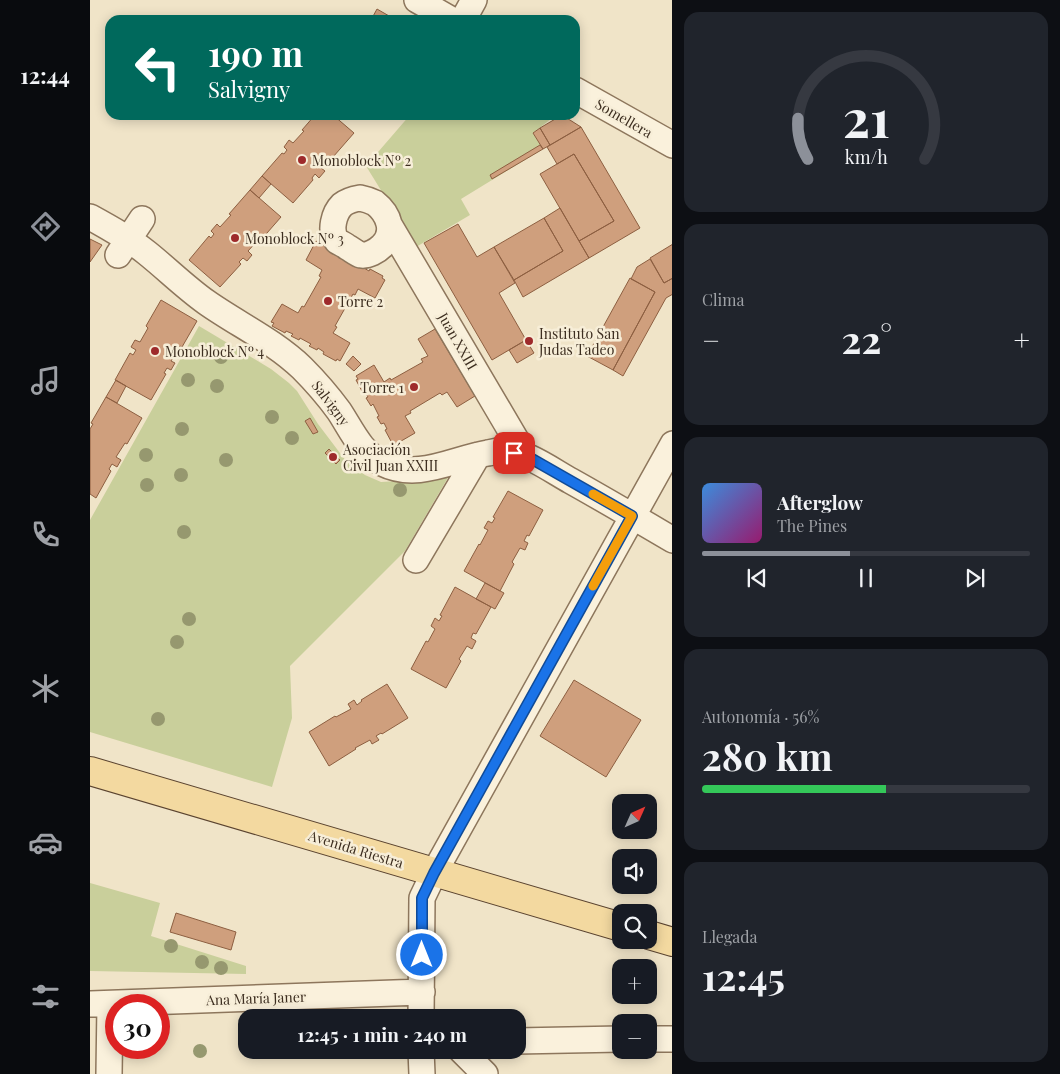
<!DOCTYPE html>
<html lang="es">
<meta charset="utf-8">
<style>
:root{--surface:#171b24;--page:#20242c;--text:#f1f3f6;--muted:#9ea1a6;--line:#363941;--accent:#8c9099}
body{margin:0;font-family:"Playfair Display",serif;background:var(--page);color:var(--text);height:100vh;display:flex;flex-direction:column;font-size:19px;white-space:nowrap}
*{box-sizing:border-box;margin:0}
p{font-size:16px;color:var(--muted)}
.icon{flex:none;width:28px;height:28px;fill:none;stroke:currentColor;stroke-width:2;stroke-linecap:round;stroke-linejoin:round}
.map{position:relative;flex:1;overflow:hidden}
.panel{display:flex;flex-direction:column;gap:12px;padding:12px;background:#0d0f14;width:388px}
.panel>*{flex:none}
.top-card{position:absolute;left:15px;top:15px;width:475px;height:105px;border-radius:15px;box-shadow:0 2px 12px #0003;background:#00695c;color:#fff;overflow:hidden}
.needle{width:32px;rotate:45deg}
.tools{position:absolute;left:522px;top:794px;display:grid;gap:10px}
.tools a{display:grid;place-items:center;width:45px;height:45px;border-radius:10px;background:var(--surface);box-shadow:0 2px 12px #0003;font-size:25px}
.speed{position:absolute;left:15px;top:994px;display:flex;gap:10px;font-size:25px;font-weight:700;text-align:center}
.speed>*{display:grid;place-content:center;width:65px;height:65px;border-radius:50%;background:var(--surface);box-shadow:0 2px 12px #0003;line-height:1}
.speed .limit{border:8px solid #d22;background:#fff;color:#111}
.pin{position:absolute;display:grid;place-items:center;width:42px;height:42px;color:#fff;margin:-21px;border-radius:10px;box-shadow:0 2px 8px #0006}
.me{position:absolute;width:55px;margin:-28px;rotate:0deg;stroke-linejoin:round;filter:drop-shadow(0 0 4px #0008)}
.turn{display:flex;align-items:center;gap:18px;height:105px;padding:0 20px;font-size:22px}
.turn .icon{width:65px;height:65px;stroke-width:2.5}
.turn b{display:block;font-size:35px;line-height:42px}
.big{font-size:38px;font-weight:700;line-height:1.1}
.panel .tile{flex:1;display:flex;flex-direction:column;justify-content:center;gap:8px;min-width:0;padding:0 18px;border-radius:15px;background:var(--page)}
.panel .dial{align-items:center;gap:0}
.dial svg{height:130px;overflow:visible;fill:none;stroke:var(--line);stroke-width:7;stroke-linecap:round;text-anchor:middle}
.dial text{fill:var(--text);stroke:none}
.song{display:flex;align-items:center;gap:15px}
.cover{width:60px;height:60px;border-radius:8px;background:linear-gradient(135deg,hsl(210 70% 55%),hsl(320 70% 35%))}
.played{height:5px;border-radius:2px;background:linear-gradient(90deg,var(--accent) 45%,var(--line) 45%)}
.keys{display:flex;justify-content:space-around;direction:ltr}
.heat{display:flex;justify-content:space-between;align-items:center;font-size:28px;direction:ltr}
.charge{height:8px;border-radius:4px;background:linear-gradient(90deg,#34c759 56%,var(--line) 0)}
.trip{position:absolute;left:148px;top:1009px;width:288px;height:50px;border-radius:15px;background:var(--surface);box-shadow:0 2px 12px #0003;font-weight:700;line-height:50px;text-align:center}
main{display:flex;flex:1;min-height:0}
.tabs{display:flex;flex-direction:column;width:90px;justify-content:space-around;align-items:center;background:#090b0e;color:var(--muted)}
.tabs .icon{width:35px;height:35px}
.tabs .selected{color:var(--accent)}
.tabs b{font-size:22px;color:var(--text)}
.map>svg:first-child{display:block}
</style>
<main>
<nav class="tabs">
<b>12:44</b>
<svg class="icon selected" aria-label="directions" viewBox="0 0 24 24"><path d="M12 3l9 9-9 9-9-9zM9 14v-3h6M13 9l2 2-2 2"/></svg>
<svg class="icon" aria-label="music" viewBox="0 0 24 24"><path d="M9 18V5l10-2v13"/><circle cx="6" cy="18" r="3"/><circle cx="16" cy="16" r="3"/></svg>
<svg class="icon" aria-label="phone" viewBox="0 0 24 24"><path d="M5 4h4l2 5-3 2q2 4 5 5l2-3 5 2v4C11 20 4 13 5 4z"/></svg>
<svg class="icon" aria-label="climate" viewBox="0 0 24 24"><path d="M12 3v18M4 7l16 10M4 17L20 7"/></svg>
<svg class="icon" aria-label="car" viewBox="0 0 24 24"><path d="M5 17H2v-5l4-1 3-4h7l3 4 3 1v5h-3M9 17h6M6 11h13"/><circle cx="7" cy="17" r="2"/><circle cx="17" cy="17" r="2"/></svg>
<svg class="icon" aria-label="filters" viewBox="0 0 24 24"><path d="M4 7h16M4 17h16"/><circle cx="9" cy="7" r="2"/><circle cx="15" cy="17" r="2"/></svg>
</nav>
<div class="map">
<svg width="583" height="1074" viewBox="0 0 583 1074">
<rect width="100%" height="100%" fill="#f0e4c8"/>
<path fill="#c9cf9b" d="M320,115H466L443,133L453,149L371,199L380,215L326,247L276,166Z
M109,326L181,369L199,383L207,391L228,424L256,461L275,475L291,482L324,480L363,469L315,551L200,666L202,718L182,787L0,732V520Z
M0,883L70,903L61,936L156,966V974L0,971Z"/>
<path fill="#cf9f7d" stroke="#8d5f41" d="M287,9L306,20H281Z
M225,115H243L264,133L243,157L242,156L231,168L235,171L229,178L225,174L222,178L223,180L203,203L172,176L192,153L194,154L197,150L194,147L199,140L203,143L214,131L212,130Z
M472,115L491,127L460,145L450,128Z
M491,127L550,228L499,258L489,241L524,221L484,154L467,164L457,147Z
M450,128L460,145L453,149L443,133Z
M450,145L453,149L402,179L400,175Z
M484,154L524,221L489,241L450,174Z
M172,176L181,184L169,198L160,190Z
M160,190L191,217L170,241L169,239L158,251L162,255L157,261L153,258L149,262L151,264L130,287L99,260L119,236L121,238L124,234L121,231L127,224L130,227L141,215L139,214Z
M470,208L499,258L433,297L424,280L473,251L454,218Z
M454,218L473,251L424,280L404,247Z
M368,224L387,257L404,247L425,283L409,293L436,340L402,360L334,243Z
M0,239L12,245L0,262Z
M226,241L229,243L230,241L275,266L274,268L279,271L280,269L293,276L292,278L295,280L285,298L268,289L265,295L263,294L245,326L247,327L243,333L260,343L250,361L247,359L246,361L233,354L234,352L228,348L227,350L219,346L221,344L210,338L209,340L201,336L203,334L196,331L195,333L182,326L184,323L181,322L192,304L208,313L212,306L214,307L231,277L229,276L232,270L216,260Z
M583,244V278L574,283L560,258Z
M560,259L574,283L583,278V294L576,298L533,376L523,370L565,292L541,279L547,267Z
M540,278L565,292L523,370L497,356Z
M71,300L107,321L92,347L90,346L81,361L85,363L81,370L77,368L74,373L76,374L61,400L25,380L40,353L43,355L46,350L41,347L45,340L50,342L58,328L56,326Z
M345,329L385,396L367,407L357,392L352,395L350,393L320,411L321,413L315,416L325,433L306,444L304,441L302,443L295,430L297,429L294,423L291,424L287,417L289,416L283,404L281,406L276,398L278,397L275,392L273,393L266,380L268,379L266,376L284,365L294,382L300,378L301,380L333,362L331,359L338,356L328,339Z
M436,340L444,353L427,363L419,350Z
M263,356L271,364L264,371L256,364Z
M26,380L36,386L27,403L16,397Z
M16,397L52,418L37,444L35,443L26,457L31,460L27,467L22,464L19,469L21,471L6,498L0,494V429L3,424L1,423Z
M220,418L228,432L223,434L215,421Z
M239,449L250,460L246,464L235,453Z
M418,491L453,510L439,536L437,535L434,541L438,543L435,550L430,548L422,562L424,564L410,591L374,571L389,544L390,545L398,530L394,528L398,521L402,523L405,518L403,517Z
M395,583L414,593L405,609L386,599Z
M365,587L401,607L386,634L383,633L381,638L386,641L382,649L377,646L369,659L371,661L356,688L321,669L336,641L338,642L345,629L341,626L345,618L349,621L352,616L350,615Z
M484,680L551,720L516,777L450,736Z
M297,684L318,718L292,734L291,733L286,736L289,740L282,744L280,740L265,748L266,749L239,766L219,732L245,716L246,717L261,709L258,704L264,700L267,705L272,701L271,700Z
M86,913L146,932L141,950L80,932Z"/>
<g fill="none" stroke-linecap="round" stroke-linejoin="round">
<g stroke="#8d765c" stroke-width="28">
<path id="minor" d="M327,0L362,20
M373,20L384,0
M485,90L583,145
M270,198C275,199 281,201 285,203C299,214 306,233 292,246C287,251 278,256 271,255C267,254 261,249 257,247C255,245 250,243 247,241C239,231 244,213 252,205C257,201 264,199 270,198Z
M0,217C20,228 40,239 57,253C77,269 95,287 116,302C147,324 184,341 212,368C225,381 238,396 249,411C261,429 271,453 292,463C328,481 362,459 398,453C402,452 408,451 413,451C436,451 461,470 481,481C515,500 549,520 583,540
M300,226L435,455
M28,255L52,219
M326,560L388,455
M0,1004L332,992
M331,1018L332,898L344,873L583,444
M559,1039H583
M426,1041L531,1039
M331,1050L332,1074
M371,1050L395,1074
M19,1074L20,1004"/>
</g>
<g stroke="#5b4430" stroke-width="30">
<path id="major" d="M0,771L531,927
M559,935L583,942"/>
</g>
<use href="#minor" stroke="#faf1dc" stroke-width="25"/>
<use href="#major" stroke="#f3d9a0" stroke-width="28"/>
</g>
<g fill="#96986f">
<circle cx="131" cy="357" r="7"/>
<circle cx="98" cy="380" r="7"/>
<circle cx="127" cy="386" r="7"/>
<circle cx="182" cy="417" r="7"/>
<circle cx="92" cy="429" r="7"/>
<circle cx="202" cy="438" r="7"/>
<circle cx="56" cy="455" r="7"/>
<circle cx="136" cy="460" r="7"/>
<circle cx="91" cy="475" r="7"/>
<circle cx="57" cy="485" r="7"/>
<circle cx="310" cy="490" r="7"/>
<circle cx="94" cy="532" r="7"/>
<circle cx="99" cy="619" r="7"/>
<circle cx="87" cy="642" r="7"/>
<circle cx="68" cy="719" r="7"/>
<circle cx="81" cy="946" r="7"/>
<circle cx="112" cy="962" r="7"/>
<circle cx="131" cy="968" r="7"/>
<circle cx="110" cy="1051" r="7"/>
</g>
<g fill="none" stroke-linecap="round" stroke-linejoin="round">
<g stroke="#114b97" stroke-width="12">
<path id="route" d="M332,955V898L344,873L542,516L435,455L424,453"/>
</g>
<use href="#route" stroke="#1a73e8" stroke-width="9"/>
<path stroke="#f59e0b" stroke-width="9" d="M503,494L542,516L503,586"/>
</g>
<g fill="#9e2a2b" stroke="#f7eed8" stroke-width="2">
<circle cx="212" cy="160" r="5"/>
<circle cx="145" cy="238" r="5"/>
<circle cx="238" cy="301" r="5"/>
<circle cx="439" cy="341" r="5"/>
<circle cx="65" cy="351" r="5"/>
<circle cx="324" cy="387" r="5"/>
<circle cx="243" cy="457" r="5"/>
</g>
<g text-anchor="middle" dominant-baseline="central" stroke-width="5" stroke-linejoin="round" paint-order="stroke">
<g font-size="14" fill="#3d2e20" stroke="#f7eed8">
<text transform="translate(534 118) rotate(30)">Somellera</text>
<text transform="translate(368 341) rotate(60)">Juan XXIII</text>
<text transform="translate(241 403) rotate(53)">Salvigny</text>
<text transform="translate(266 849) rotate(17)">Avenida Riestra</text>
<text transform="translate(166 998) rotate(-2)">Ana María Janer</text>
</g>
<g font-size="14" fill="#3d2e20" stroke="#f7eed8" text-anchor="start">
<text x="222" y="160">Monoblock Nº 2</text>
<text x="155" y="238">Monoblock Nº 3</text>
<text x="248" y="301">Torre 2</text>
<text x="449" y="333">Instituto San<tspan x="449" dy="16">Judas Tadeo</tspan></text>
<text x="75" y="351">Monoblock Nº 4</text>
<text x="314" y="387" text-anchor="end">Torre 1</text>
<text x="253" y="449">Asociación<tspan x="253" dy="16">Civil Juan XXIII</tspan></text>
</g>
</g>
</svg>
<div class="tools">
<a><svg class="needle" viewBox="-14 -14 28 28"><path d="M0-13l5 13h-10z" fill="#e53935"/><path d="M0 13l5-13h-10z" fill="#9ea1a6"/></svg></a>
<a><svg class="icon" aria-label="sound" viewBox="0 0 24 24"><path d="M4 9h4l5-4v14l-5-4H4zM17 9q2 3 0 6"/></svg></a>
<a><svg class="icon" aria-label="search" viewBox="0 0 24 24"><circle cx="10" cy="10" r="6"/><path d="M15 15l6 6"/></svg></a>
<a>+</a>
<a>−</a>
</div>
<div class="speed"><div class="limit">30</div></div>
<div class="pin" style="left:424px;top:453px;background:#d93025"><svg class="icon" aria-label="arrive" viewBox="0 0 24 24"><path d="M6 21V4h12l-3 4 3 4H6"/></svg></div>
<svg class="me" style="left:332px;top:955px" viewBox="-20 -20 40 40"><circle r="17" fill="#1a73e8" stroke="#fff" stroke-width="3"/><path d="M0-11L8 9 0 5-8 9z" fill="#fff"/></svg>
<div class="trip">12:45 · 1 min · 240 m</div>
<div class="top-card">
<div class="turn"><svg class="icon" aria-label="left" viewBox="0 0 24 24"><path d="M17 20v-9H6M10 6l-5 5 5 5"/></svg><div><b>190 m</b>Salvigny</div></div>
</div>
</div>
<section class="panel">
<div class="tile dial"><svg viewBox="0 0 100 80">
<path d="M14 69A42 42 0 1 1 86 69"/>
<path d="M14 69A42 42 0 0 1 8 44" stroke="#8c9099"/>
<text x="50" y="56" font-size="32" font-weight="700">21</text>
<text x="50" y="72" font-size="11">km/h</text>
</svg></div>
<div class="tile"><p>Clima</p>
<div class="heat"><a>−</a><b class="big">22°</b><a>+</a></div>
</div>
<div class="tile">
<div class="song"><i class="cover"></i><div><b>Afterglow</b><p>The Pines</p></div></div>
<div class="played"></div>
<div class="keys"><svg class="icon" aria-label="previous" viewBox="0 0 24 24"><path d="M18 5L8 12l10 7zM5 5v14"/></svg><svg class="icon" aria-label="pause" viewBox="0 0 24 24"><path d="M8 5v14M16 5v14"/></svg><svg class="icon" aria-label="next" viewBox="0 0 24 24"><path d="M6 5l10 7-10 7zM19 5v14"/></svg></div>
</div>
<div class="tile"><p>Autonomía · 56%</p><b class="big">280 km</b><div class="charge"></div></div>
<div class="tile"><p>Llegada</p><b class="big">12:45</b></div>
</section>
</main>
